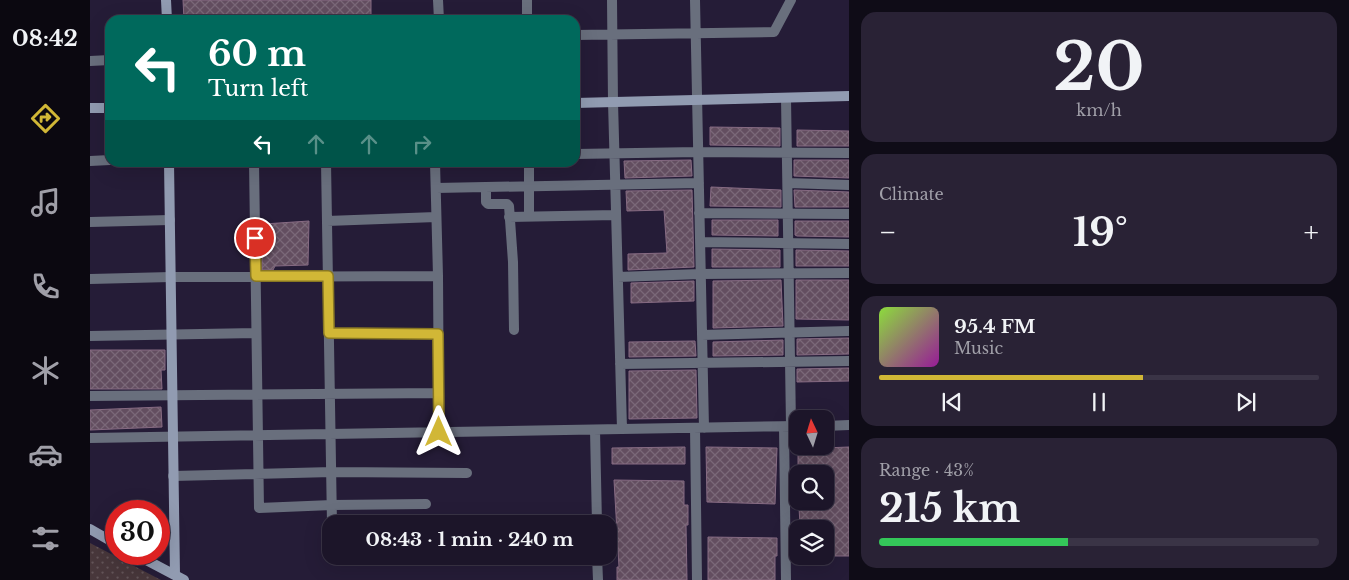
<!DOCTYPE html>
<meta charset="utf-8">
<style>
:root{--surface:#1c1529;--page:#292235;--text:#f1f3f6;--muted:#a09fa8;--line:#3a3446;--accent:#d1b736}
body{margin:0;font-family:"Libre Baskerville",serif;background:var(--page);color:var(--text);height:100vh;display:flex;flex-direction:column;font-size:19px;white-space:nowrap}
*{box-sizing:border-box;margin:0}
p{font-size:16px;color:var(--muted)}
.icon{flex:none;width:28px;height:28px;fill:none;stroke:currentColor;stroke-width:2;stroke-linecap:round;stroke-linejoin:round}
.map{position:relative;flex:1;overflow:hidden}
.sheet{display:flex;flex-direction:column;gap:12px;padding:12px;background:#0f0c17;width:500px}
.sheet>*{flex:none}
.banner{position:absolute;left:15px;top:15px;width:475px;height:152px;border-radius:15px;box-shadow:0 5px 20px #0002,0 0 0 1px var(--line);background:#00695c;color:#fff;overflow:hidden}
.needle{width:32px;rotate:356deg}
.buttons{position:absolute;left:699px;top:410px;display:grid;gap:10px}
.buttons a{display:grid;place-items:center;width:45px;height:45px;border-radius:10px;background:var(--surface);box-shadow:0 5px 20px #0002,0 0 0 1px var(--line);font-size:25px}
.speed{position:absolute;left:15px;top:500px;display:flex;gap:10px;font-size:25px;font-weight:700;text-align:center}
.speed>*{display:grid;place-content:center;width:65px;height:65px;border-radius:50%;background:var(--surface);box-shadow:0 5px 20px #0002,0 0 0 1px var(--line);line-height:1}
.speed .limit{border:8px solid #d22;background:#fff;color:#111}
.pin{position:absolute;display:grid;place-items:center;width:42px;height:42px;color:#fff;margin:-21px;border:2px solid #fff;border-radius:50%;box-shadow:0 1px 5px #0007}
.me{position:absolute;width:55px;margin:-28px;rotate:0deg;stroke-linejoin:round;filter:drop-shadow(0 0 4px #0008)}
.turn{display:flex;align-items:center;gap:18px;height:105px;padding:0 20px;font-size:22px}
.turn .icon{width:65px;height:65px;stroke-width:2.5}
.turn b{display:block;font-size:35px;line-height:42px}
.lanes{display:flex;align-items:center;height:48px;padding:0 20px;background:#0003;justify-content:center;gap:25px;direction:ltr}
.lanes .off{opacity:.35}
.big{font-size:38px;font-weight:800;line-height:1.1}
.sheet .card{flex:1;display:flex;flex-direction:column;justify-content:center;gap:8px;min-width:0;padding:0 18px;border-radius:15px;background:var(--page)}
.sheet .dial{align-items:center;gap:0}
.dial b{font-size:65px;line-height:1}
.song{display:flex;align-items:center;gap:15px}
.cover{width:60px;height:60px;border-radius:8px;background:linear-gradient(135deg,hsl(90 70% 55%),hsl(300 70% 35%))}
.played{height:5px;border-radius:2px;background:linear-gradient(90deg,var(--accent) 60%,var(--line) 60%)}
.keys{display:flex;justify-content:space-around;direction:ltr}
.heat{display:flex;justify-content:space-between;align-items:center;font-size:28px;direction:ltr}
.charge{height:8px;border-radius:4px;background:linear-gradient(90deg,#34c759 43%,var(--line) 0)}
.trip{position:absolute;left:232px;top:515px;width:295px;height:50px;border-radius:15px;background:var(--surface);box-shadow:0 5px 20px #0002,0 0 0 1px var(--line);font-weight:800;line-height:50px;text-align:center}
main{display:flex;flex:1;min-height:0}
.tab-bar{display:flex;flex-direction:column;width:90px;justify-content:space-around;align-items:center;background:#0b0810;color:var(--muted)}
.tab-bar .icon{width:35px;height:35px}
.tab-bar .on{color:var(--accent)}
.tab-bar b{font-size:22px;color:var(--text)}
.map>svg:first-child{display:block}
</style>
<main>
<nav class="tab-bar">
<b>08:42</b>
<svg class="icon on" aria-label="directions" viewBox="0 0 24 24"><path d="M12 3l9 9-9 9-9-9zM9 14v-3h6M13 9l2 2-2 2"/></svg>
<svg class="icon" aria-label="music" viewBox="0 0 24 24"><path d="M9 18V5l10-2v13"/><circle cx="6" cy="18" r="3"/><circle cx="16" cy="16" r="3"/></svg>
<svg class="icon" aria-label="phone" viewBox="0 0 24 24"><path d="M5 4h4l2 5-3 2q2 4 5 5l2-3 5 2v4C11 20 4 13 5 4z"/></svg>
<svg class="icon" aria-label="climate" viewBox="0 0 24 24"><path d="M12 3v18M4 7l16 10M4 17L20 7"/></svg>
<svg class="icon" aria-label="car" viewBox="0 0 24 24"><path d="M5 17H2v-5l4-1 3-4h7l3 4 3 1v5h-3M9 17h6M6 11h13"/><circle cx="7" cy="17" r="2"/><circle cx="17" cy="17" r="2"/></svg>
<svg class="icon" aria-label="filters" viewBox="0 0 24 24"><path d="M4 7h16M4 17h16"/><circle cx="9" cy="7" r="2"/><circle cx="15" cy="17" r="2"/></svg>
</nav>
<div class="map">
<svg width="759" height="580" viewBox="0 0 759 580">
<defs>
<pattern id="grass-dots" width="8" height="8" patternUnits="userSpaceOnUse" patternTransform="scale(1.25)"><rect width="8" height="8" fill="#48373b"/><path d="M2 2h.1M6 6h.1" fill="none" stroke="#635458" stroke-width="1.8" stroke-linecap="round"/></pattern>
<pattern id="building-cross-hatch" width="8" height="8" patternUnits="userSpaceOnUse" patternTransform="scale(1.25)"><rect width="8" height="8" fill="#634e60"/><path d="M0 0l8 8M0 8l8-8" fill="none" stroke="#7a6878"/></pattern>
</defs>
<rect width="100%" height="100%" fill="#251c37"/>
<path fill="url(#grass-dots)" d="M0,543L71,580H0Z"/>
<path fill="url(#building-cross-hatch)" stroke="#876b83" d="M93,0H281V20H94Z
M620,127L690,128V146L620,145Z
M707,130L759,131V146H707Z
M601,160L602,176L535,178L534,161Z
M704,160H759V178L704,176Z
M621,187L691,190V207L620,206Z
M602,190L604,267L538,270V254L577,253L574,210L537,211L536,191Z
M704,190L759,192V207H705Z
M622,220H688V236L622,235Z
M219,221L218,265L185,266L183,270H172V228L174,224Z
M705,221H759V237L707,236L705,235Z
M622,249L690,250V267H622Z
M706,250L759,251V266H706Z
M691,280L693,326L623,328V281Z
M706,280H759V320L706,319Z
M604,281V301L541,303V283Z
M759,338V354L707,355V339Z
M693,340V355L623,356V342Z
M605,341L606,356L539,357V342Z
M0,350H75V370H71L72,389H0Z
M759,368V381L707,382V369Z
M606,370L607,418L539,419V371Z
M71,407L72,427L0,430V410Z
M595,447V464H522V448Z
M616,447L687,448L685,504L617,502Z
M759,447V556H735V524H710L709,508L735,507V467L708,468V449Z
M524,480L594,481V505H598V525H596L597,580H527V567H529Z
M618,537L687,538V556H685V580H618Z"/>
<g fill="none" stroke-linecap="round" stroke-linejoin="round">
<path stroke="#696f7d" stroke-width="10" d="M348,0L349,20
M437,0V20
M522,0L523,102L532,429
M605,0L614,428
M485,35L684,32L701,0
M0,61L20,60
M696,98L701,426
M485,154L608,152L759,153
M0,161L20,160
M164,162L169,508L242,505L336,504
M236,162L242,524
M345,162L348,276L349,432
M698,183L759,185
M396,187V202L398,204H417L419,206L423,262L424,330
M346,188L609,183
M609,213L759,214
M439,216V162
M419,217L526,215
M237,221L346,217
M0,222L80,220
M610,242L759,244
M528,277L610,274L759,273
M0,279L81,277L348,276
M239,333L348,334
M612,335L759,331
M0,336L166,333
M530,364L759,361
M0,396L349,393
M735,426L759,425
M694,427L696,580
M605,428L607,580
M505,430L507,524
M0,438L708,426
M83,476L242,472L377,473
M507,556L508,580"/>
<path stroke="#919bb1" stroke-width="10" d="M76,0L77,20
M485,103L759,96
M0,108H20
M79,162L85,575
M0,529L26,544
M45,554L94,580"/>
</g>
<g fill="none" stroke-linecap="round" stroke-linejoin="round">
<g stroke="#887723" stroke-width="12">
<path id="route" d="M165,238L166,276H238L239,333L348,334L349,432"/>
</g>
<use href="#route" stroke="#d1b736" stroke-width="9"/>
</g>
</svg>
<div class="buttons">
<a><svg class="needle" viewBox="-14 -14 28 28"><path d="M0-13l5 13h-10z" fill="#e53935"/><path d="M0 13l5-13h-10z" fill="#a09fa8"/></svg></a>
<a><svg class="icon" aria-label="search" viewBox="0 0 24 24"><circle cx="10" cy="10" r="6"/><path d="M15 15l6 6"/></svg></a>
<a><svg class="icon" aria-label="layers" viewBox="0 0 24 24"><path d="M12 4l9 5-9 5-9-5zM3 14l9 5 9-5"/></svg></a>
</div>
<div class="speed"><div class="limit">30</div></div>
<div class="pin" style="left:165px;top:238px;background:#d93025"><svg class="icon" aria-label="arrive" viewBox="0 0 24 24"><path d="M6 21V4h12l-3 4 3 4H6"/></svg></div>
<svg class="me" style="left:349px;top:432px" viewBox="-20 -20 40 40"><path d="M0-17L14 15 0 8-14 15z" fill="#d1b736" stroke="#fff" stroke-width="4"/></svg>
<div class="trip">08:43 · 1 min · 240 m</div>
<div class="banner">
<div class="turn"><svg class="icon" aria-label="left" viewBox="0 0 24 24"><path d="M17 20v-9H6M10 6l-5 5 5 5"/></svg><div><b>60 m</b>Turn left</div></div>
<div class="lanes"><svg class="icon" aria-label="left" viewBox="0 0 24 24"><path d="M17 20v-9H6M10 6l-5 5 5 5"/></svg><svg class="icon off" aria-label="ahead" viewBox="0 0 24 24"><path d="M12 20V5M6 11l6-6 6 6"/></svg><svg class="icon off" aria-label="ahead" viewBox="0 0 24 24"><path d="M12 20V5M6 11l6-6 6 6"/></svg><svg class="icon off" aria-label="right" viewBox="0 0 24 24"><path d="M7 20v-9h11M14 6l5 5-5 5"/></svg></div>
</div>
</div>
<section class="sheet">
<div class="card dial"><b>20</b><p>km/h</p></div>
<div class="card"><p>Climate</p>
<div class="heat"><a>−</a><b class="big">19°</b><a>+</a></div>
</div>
<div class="card">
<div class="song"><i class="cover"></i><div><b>95.4 FM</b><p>Music</p></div></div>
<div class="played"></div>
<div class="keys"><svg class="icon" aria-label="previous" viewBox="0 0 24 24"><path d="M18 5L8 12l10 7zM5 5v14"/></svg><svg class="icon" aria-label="pause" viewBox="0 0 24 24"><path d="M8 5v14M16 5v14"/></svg><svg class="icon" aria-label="next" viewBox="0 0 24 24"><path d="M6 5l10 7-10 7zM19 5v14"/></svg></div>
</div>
<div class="card"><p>Range · 43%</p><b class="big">215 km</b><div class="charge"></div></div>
</section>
</main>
